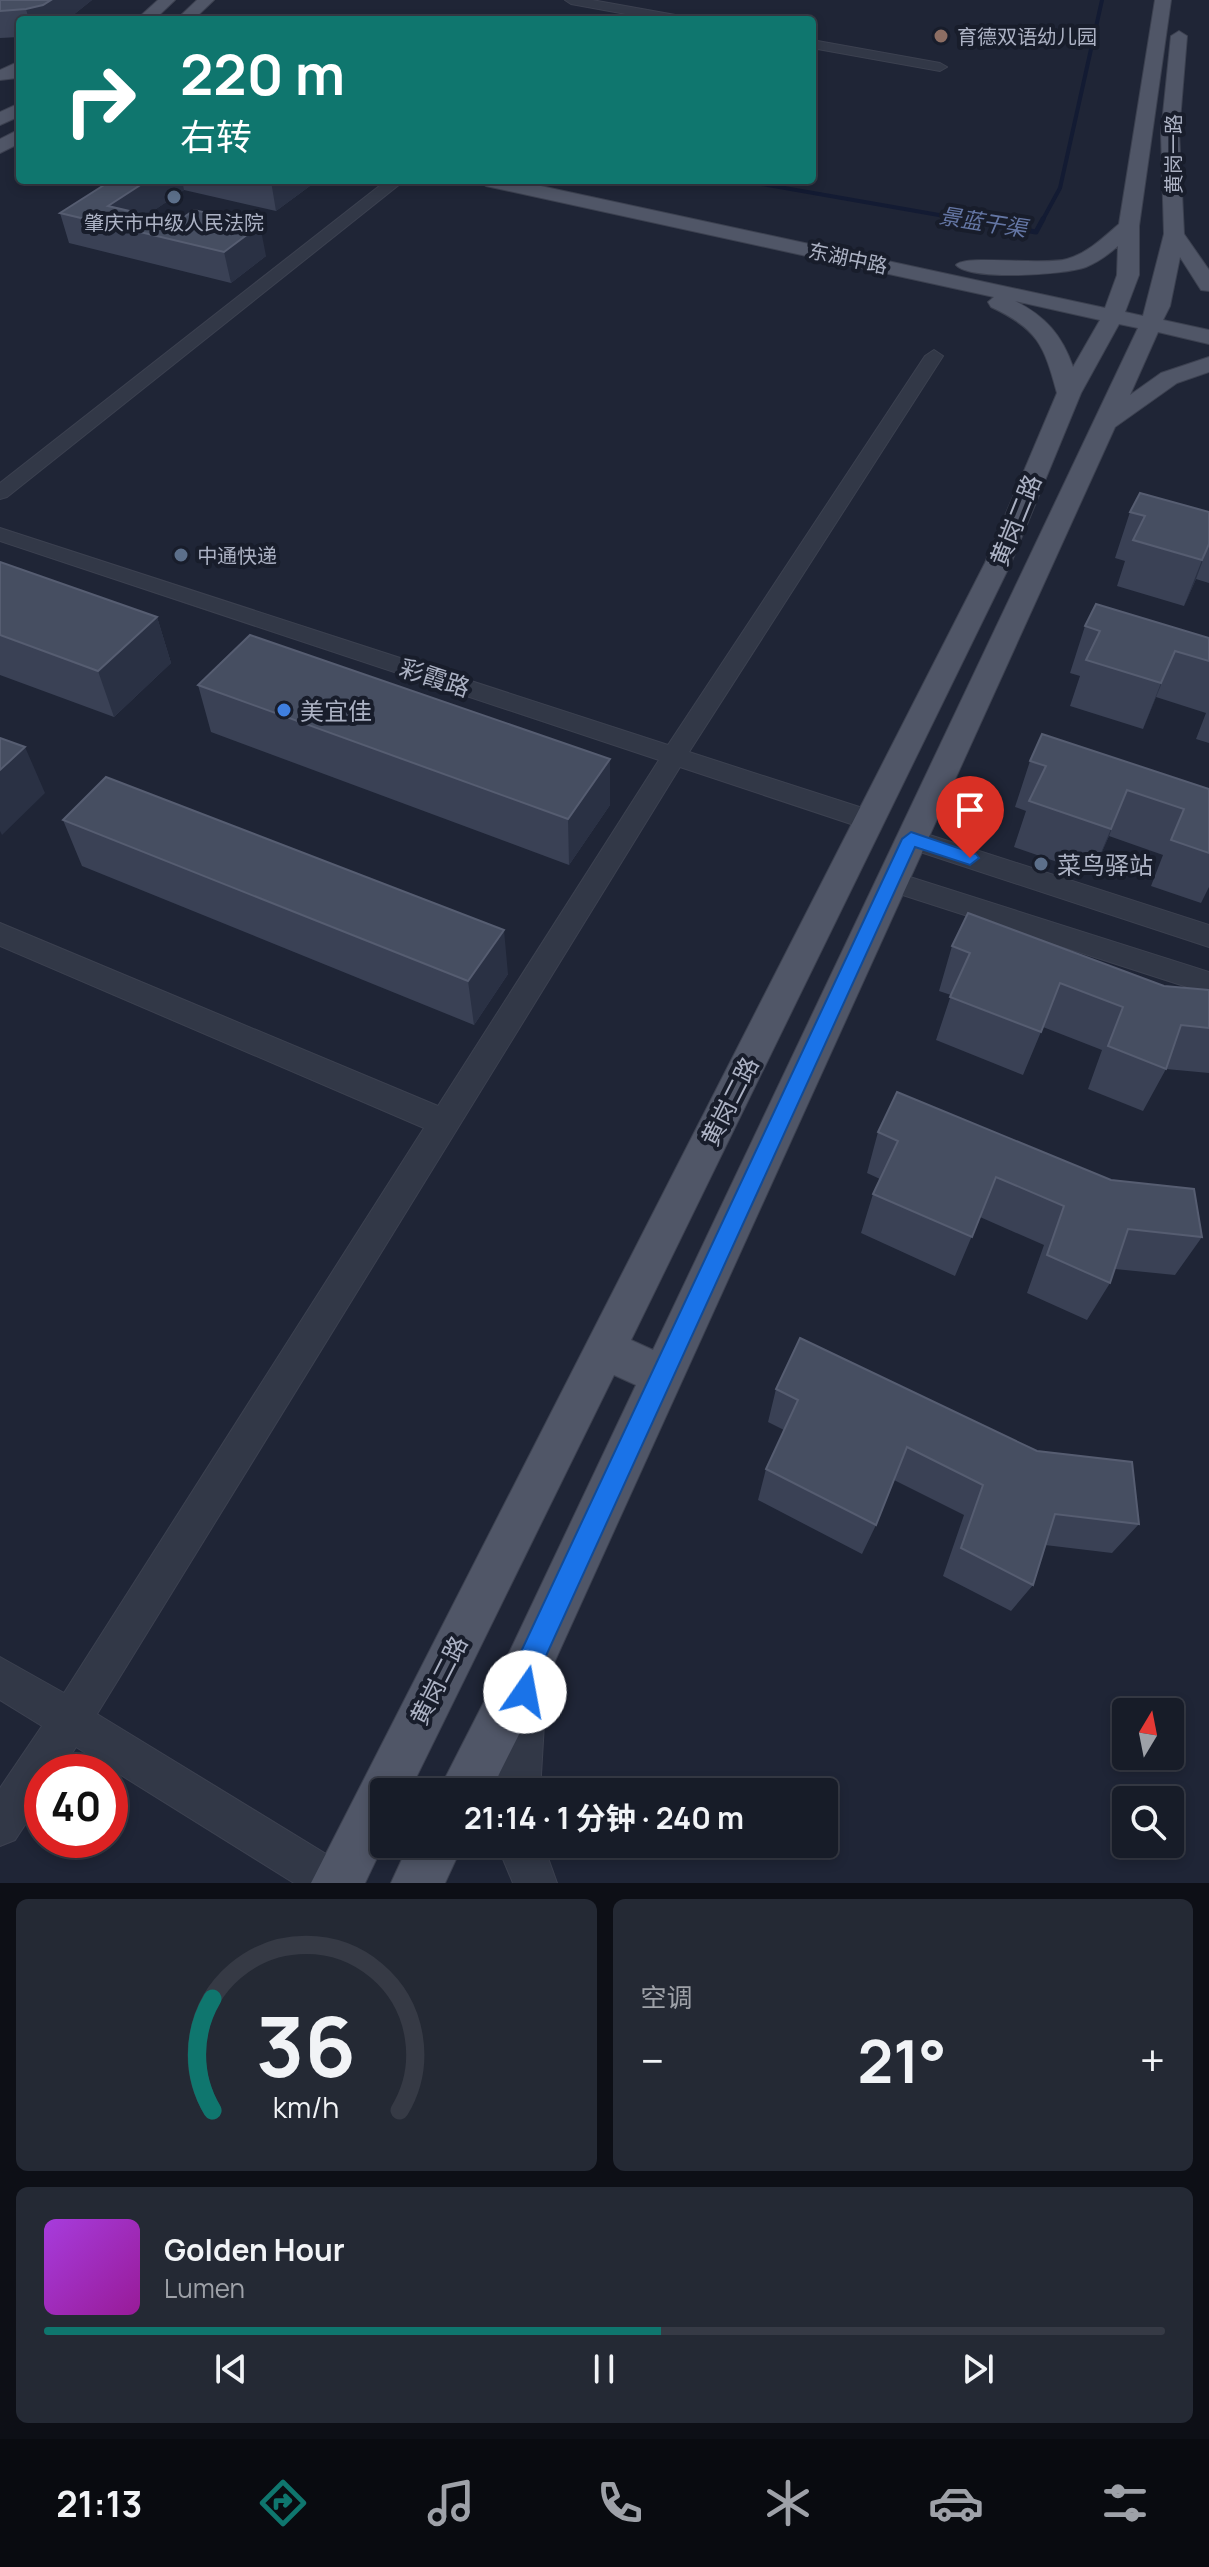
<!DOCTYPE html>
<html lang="zh">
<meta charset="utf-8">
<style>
:root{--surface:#171c28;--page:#242934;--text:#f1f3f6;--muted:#9ea1a8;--line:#363a45;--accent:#0f766e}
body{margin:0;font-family:Manrope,"Noto Sans SC",sans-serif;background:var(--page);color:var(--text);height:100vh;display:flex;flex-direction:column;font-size:30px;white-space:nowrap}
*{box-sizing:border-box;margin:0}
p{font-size:26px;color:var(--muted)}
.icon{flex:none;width:44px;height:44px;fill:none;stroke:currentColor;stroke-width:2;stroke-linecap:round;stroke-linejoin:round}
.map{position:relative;height:1883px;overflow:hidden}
.side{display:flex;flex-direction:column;gap:16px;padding:16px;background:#0d0f16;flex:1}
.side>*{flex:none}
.top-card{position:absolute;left:16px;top:16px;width:800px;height:168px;border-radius:8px;box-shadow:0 4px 12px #0003,0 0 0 2px var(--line);background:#0f766e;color:#fff;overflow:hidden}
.needle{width:52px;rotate:10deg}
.buttons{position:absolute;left:1112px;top:1698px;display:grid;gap:16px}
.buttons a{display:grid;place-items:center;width:72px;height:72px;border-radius:8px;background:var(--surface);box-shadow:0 4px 12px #0003,0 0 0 2px var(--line);font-size:40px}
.speed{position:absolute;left:24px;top:1754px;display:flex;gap:16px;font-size:40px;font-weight:700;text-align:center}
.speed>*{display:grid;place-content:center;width:104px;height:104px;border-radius:50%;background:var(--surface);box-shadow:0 4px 12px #0003,0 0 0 2px var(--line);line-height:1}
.speed .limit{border:12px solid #d22;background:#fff;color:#111}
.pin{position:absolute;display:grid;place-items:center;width:68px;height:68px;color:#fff;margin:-82px -34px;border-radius:50% 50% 50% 0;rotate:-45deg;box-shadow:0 0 8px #0007}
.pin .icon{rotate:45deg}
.me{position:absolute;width:88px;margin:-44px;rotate:12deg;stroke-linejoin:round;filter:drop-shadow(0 0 6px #0008)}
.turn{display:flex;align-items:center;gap:28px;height:168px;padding:0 32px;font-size:36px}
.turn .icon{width:104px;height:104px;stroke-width:2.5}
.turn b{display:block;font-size:56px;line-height:68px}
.big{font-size:60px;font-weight:700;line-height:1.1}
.side .card{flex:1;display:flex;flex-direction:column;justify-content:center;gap:12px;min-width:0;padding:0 28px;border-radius:12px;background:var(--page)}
.side .dial{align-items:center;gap:0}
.dial svg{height:208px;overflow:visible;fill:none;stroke:var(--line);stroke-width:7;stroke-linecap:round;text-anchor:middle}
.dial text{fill:var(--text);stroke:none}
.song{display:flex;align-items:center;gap:24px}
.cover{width:96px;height:96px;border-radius:12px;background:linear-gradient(135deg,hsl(280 70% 55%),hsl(300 70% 35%))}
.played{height:8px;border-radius:4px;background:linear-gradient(90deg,var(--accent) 55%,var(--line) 55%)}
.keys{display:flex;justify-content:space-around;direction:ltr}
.heat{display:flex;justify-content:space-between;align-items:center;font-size:44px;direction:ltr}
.side .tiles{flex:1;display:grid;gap:16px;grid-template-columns:1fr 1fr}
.card:last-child{grid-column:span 2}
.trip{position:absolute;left:370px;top:1778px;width:468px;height:80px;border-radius:8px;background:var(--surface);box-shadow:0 4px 12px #0003,0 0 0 2px var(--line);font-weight:700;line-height:80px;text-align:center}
.menu{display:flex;height:128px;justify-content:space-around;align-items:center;background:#090b10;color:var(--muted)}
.menu .icon{width:56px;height:56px}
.menu .selected{color:var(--accent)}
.menu b{font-size:36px;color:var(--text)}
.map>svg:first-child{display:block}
</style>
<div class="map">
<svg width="1209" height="1883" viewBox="0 0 1209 1883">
<rect width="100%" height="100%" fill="#1f2536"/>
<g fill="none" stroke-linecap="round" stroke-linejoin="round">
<path stroke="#131b33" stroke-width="4" d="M739,180L973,221
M1042,221L1060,188L1102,0"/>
<path stroke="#131b33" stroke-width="5" d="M962,219L1036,232L1043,219"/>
<g stroke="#3c4150" stroke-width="2">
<path id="minor" d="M565,0H592L681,16L688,20H659L571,4Z
M812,40L940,63L947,67L940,71L812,48Z
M387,180H405L7,497L0,499V483Z
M934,350L943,356L689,752L878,813L882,820L878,827L869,829L860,827L680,767L97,1714L349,1868L356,1883H294L76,1747L60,1772H42V1799L15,1840L0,1846V1788L42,1726L0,1700V1657L64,1693L424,1128L0,946V923L438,1106L659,760L0,541V528L668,745L925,356Z
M911,829L1209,925V947L902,846L898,839L902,832Z
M891,871L1209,972V994L881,888L877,881L881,874Z
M526,1669L540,1675L546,1689L540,1792H498L506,1689L512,1675Z
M501,1844H543L557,1883H513L503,1859Z"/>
</g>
<g stroke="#3c4150" stroke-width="2">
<path id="major" d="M158,0H175L154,20H136Z
M197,0H214L193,20H176Z
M1155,0H1171L1139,226V275L1125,312L1143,316L1164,234L1161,133L1171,36L1179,31L1187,36L1179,133L1184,234L1209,270V291L1201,290L1180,257L1170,306L1163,320L1209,330V344L1158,332L1130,395L1161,373L1209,357V372L1177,383L1115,427L544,1685L490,1792H438L510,1651L636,1385L614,1375L409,1792H384V1843L365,1883H311L985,563L1057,393C1044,345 1038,329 991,307L988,302L994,297L486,186L476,180H513L1105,308L1117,275L1118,246C1109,254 1098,262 1086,267C1065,275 970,281 956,265C965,254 1044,266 1067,259C1088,253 1104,237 1119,224ZM1015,301L1100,320L1073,367C1062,335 1045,316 1015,301ZM1119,324L1138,328L653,1350L631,1340L1011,563L1081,393Z
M20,61L17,78L0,80V70Z
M20,103V116L0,125V112Z
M20,129V143L0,153V139Z
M409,1844H463L445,1883H391Z"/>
</g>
<use href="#minor" fill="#323847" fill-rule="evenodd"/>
<use href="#major" fill="#505667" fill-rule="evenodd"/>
</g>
<path fill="#3a4155" d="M0,0H92L67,20H20V37L0,38Z
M112,180H314V183L276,211L184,190L147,215L266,256L231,283L69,243L60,213Z
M1130,512H1209V583L1196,579L1184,606L1117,586L1125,561L1115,558Z
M0,562L157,617L171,663L114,717L0,675Z
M1085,626L1209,638V743L1196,739L1206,713L1156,697L1143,729L1070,706L1080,676L1070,673Z
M198,685L610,759V805L569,865L211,732Z
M1030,761L1209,789V887L1201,903L1151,886L1163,855L1109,836L1092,874L1014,847L1026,811L1015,807Z
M63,820L508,974L474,1025L82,866Z
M952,946L1164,986L1209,990V1073L1166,1069L1143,1111L1088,1089L1102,1050L1043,1027L1023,1075L936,1040L951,995L939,991Z
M878,1132L1202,1237L1175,1275L1115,1269L1110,1283L1087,1320L1027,1293L1044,1245L980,1217L955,1276L861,1233L873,1194L880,1179L867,1173Z
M776,1389L1139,1524L1112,1553L1045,1545L1033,1585L1011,1611L943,1576L964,1515L894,1480L876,1525L862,1554L758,1500L766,1469L784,1430L768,1422Z"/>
<path fill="#2a3144" d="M51,0H92L67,20H29L26,9Z
M148,180H182L184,190L127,229L108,206Z
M273,180H314V183L276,211L271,181Z
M260,225L266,256L231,283L224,252Z
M1209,544L1196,579L1184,606L1202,560Z
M157,617L171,663L114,717L98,671Z
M1175,651L1156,697L1143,729L1161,683Z
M25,747L45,793L2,835L0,831V770Z
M610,759V805L569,865L568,819Z
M1127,790L1109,836L1092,874L1111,829Z
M504,930L508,974L474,1025L468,981Z"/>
<path fill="#464e61" stroke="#565d71" stroke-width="2" d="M0,0H51L43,5L26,9L0,11Z
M112,180H148L108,206L177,222L194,210L260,225L224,252L60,213Z
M1140,493L1209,512V544L1202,560L1133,540L1145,516L1130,512Z
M0,562L157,617L98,671L0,635Z
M1096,604L1209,638V661L1175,651L1161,683L1086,660L1100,631L1085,626Z
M250,635L610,759L568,819L198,685Z
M1042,734L1209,789V853L1171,840L1184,809L1127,790L1111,829L1029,801L1046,766L1030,761Z
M0,738L25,747L0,770Z
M106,777L504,930L468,981L63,820Z
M968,913L1164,986L1209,990V1028L1181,1025L1166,1069L1108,1046L1123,1007L1060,983L1041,1032L950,997L970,953L952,946Z
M897,1092L1111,1180L1194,1189L1202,1237L1128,1229L1110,1283L1047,1255L1064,1206L996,1177L972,1237L873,1194L898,1141L878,1132Z
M800,1338L1037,1451L1132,1462L1139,1524L1055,1514L1033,1585L961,1548L983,1485L907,1447L876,1525L766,1469L798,1400L776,1389Z"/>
<path fill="#1a73e8" stroke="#114b97" stroke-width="2" d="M911,832L976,854L979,858L970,865L915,847L540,1669L535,1701L525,1705L516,1701L512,1692L518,1658L902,839Z"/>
<circle fill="#8d6e63" stroke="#181d2b" stroke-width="3" cx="941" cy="36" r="8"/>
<g fill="#5c6f8a" stroke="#181d2b" stroke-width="3">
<circle cx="174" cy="197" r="8"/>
<circle cx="181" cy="555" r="8"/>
<circle cx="1041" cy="864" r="8"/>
</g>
<circle fill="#3f7fe0" stroke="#181d2b" stroke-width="3" cx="284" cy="710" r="8"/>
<g text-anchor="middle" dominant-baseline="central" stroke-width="8" stroke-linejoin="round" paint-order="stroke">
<g font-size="20" fill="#acb2c4" stroke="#181d2b" text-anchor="start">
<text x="957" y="36">育德双语幼儿园</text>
<text x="174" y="222" text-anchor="middle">肇庆市中级人民法院</text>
<text x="197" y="555">中通快递</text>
</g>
<g font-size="20" fill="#acb2c4" stroke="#181d2b">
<text transform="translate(1173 154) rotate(-90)">黄岗一路</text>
<text transform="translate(848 258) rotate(12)">东湖中路</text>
</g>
<g font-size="22" font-style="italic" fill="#6476a4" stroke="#181d2b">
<text transform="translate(983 222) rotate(9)">景蓝干渠</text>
</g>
<g font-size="24" fill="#acb2c4" stroke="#181d2b">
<text transform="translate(1015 520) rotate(-68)">黄岗二路</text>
<text transform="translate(435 677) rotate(18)">彩霞路</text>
<text transform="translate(729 1101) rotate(-63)">黄岗二路</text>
<text transform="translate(438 1680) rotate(-63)">黄岗二路</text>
</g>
<g font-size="24" fill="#acb2c4" stroke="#181d2b" text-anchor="start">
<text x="300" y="710">美宜佳</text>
<text x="1057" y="864">菜鸟驿站</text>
</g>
</g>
</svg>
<div class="buttons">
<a><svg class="needle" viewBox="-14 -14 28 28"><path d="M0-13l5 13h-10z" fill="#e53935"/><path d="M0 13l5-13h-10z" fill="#9ea1a8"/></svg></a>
<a><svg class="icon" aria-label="search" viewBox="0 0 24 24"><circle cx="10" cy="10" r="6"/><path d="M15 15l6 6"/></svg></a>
</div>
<div class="speed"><div class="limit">40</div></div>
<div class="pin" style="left:970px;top:858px;background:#d93025"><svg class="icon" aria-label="arrive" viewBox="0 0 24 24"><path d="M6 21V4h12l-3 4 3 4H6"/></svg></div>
<svg class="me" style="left:525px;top:1692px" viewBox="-20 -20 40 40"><circle r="19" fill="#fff"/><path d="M0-13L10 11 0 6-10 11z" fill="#1a73e8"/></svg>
<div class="trip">21:14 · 1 分钟 · 240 m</div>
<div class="top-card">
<div class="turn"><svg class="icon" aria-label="right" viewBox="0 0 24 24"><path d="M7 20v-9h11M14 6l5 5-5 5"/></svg><div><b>220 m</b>右转</div></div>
</div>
</div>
<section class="side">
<div class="tiles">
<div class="card dial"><svg viewBox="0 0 100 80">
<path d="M14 69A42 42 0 1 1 86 69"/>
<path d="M14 69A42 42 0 0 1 14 26" stroke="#0f766e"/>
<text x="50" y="56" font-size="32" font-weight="700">36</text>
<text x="50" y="72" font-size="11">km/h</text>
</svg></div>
<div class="card"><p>空调</p>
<div class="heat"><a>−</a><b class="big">21°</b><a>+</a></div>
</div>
<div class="card">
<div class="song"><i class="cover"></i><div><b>Golden Hour</b><p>Lumen</p></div></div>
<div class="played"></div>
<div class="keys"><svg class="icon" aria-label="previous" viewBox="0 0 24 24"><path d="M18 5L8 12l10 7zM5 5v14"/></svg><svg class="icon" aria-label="pause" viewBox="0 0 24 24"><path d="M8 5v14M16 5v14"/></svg><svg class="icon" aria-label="next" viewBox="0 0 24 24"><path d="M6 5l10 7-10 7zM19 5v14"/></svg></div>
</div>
</div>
</section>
<nav class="menu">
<b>21:13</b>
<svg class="icon selected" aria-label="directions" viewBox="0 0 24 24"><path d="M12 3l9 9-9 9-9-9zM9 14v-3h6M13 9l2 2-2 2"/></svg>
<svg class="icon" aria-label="music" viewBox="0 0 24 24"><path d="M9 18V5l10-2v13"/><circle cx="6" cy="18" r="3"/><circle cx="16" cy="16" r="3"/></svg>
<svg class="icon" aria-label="phone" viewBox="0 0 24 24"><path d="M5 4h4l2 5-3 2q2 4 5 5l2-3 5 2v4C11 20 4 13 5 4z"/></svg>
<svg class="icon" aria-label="climate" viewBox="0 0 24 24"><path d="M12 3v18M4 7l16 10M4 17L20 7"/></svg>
<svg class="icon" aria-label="car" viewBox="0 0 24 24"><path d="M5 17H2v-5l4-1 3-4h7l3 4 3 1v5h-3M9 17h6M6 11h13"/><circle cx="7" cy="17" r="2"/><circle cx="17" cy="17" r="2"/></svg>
<svg class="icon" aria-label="filters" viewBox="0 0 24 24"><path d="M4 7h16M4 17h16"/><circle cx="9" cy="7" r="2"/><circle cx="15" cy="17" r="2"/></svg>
</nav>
